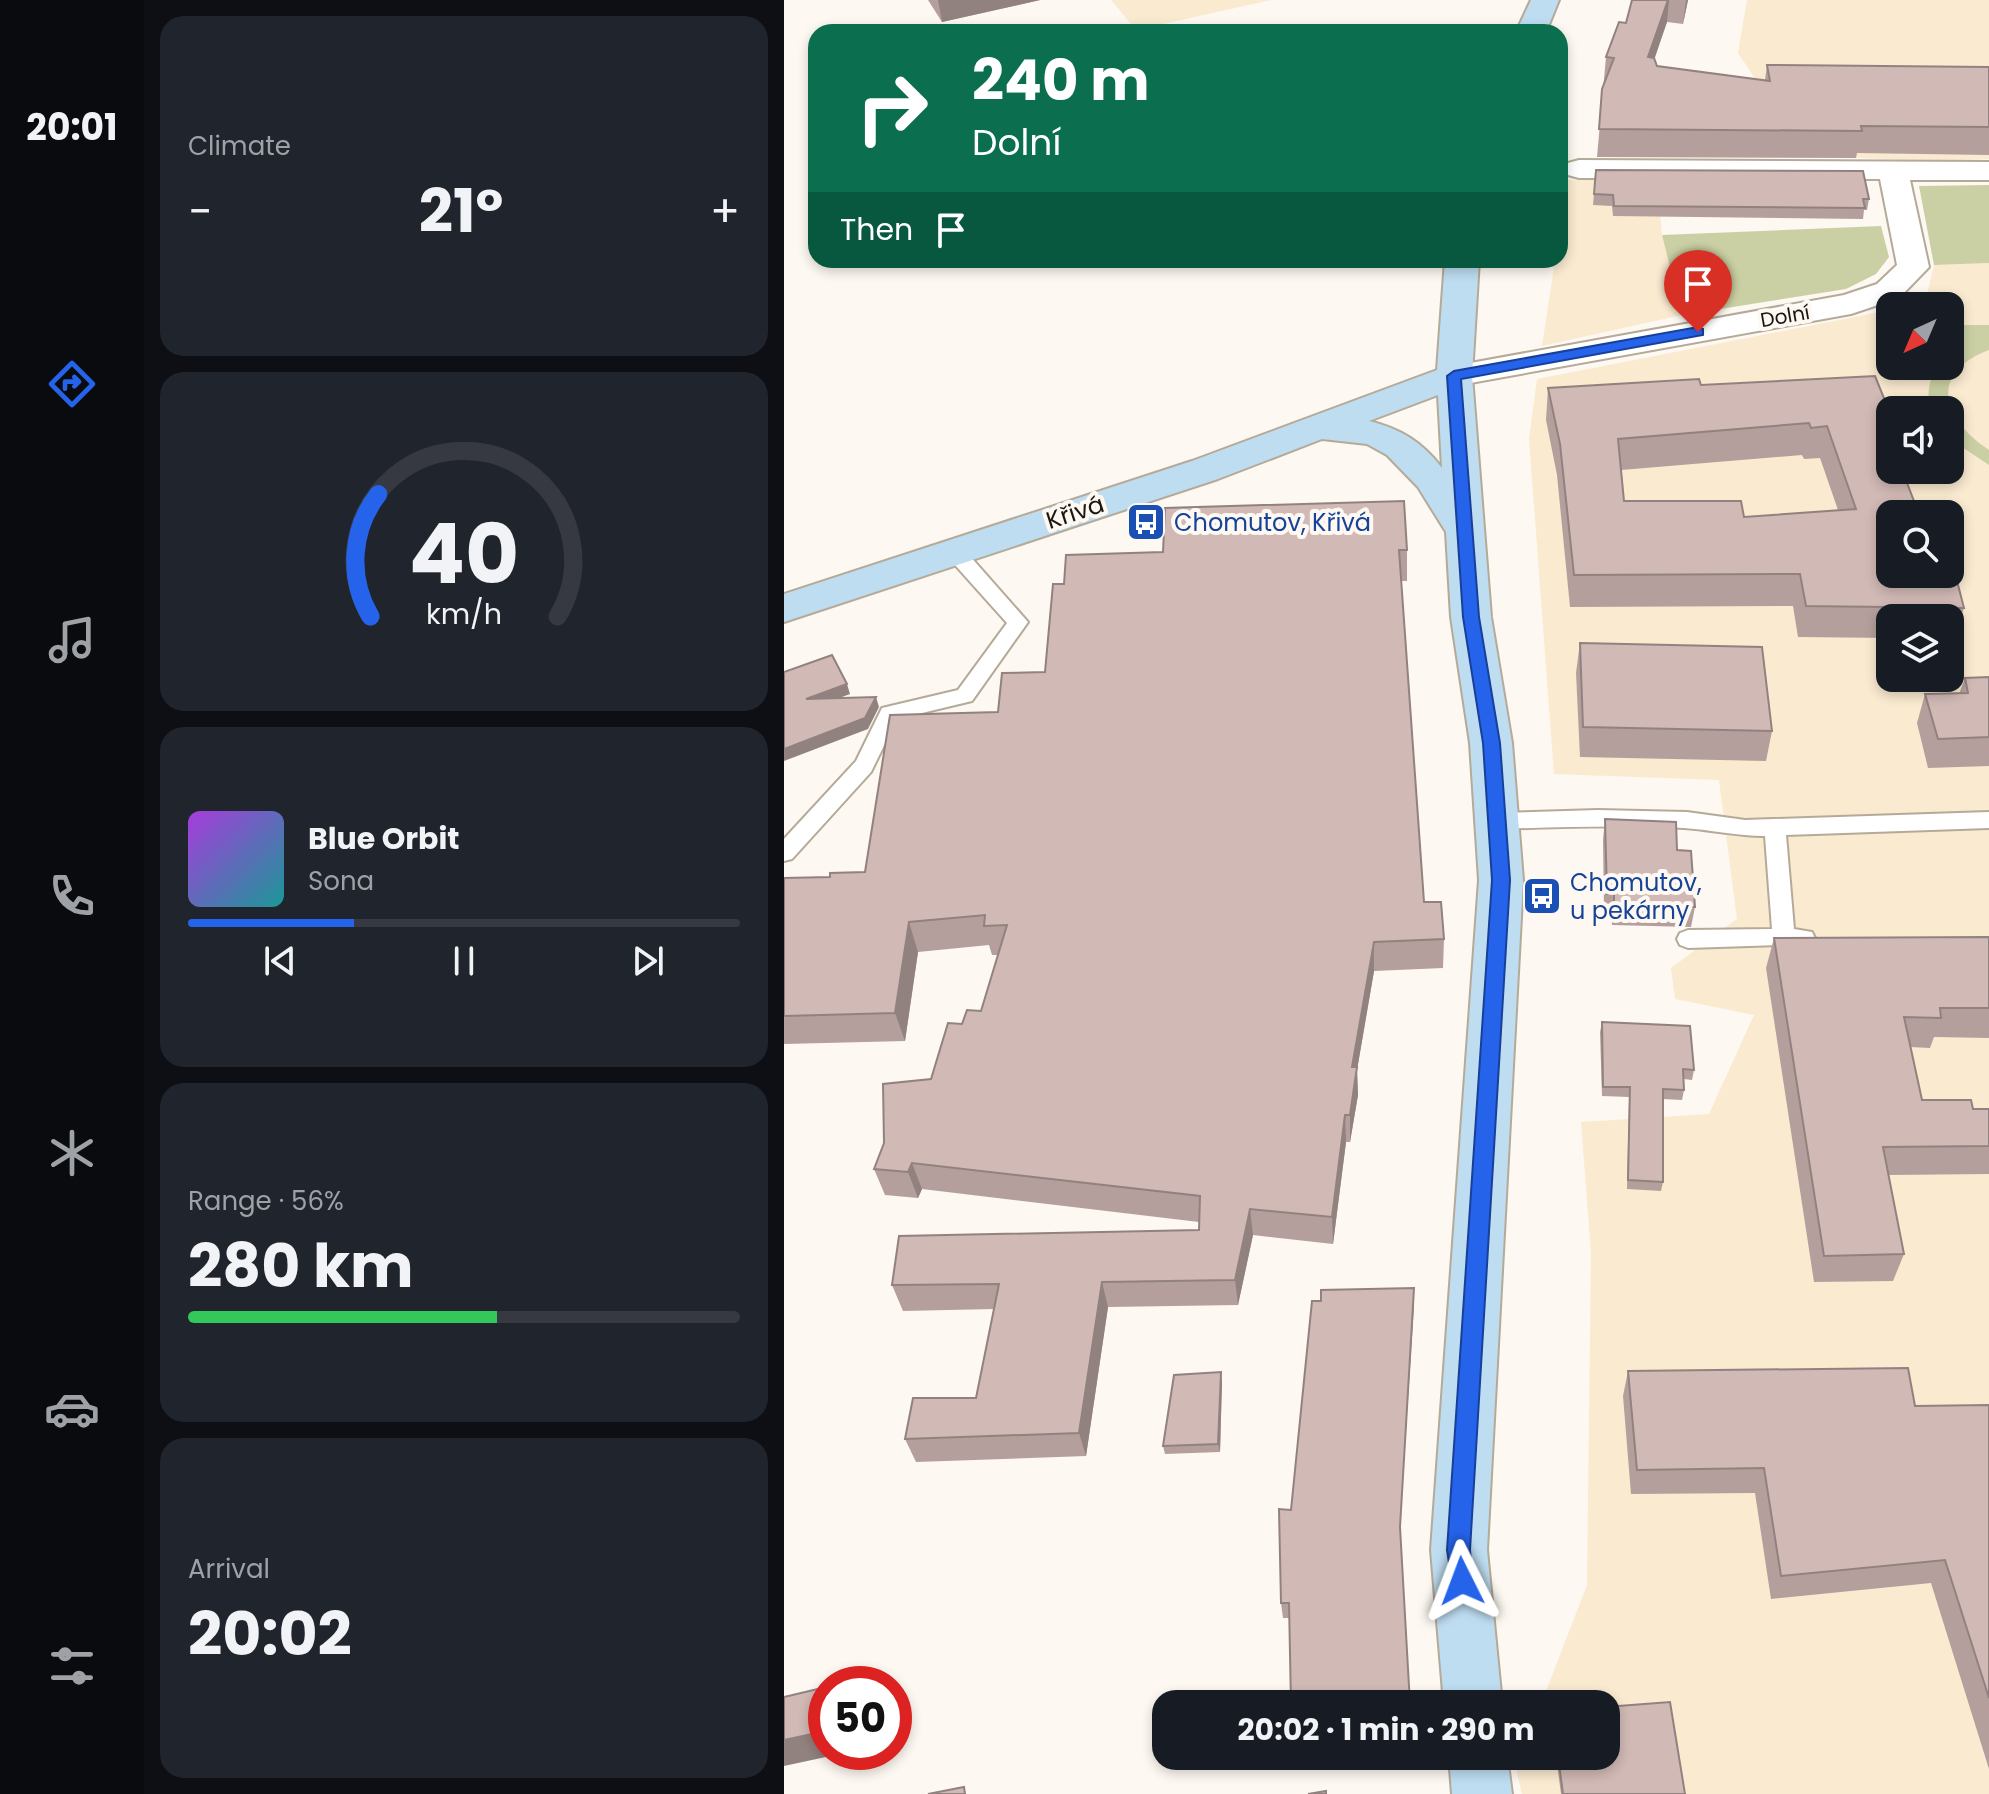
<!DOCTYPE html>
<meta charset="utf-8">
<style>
:root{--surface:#171b24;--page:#20242c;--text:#f1f3f6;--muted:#9ea1a6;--line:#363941;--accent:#2563eb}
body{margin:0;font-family:Poppins,sans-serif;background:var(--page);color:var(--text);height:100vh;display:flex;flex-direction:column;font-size:30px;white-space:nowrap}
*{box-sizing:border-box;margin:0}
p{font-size:26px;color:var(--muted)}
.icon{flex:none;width:44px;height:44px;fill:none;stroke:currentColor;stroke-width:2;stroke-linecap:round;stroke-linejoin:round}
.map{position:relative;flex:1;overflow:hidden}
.details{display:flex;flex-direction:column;gap:16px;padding:16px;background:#0d0f14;width:640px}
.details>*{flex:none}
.guide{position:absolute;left:24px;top:24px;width:760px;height:244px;border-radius:24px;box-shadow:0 4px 12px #0003;background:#0b6e4f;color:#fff;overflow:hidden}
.needle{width:52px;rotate:224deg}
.tools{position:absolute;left:1092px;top:292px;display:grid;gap:16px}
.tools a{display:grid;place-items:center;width:88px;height:88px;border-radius:16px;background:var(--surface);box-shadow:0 4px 12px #0003;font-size:40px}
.speed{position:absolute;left:24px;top:1666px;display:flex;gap:16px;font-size:40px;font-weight:700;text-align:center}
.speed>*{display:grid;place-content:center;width:104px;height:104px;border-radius:50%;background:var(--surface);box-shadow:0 4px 12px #0003;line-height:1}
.speed .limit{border:12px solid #d22;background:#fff;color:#111}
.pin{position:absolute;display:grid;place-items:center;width:68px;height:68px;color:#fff;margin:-82px -34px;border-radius:50% 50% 50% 0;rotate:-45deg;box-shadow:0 0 8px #0007}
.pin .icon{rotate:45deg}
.me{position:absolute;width:88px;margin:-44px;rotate:357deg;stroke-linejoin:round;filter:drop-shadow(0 0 6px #0008)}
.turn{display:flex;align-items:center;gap:28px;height:168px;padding:0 32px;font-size:36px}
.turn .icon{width:104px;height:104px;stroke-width:2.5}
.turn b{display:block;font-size:56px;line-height:68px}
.then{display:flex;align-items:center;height:76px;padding:0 32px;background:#0003;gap:16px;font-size:30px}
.big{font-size:60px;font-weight:700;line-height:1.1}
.details .widget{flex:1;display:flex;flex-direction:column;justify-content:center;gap:12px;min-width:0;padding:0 28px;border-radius:24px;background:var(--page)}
.details .dial{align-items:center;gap:0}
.dial svg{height:208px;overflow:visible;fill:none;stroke:var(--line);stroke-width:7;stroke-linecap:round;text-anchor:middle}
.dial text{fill:var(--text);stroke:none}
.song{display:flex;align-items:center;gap:24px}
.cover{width:96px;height:96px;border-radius:12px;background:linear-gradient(135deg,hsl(280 70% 55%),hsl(180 70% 35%))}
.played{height:8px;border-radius:4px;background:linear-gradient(90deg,var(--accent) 30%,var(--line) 30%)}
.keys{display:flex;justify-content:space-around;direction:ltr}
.heat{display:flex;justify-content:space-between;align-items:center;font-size:44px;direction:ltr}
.charge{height:12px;border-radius:6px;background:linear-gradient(90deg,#34c759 56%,var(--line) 0)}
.trip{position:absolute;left:368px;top:1690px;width:468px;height:80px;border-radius:24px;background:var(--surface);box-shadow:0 4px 12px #0003;font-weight:700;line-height:80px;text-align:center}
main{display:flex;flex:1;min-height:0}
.menu{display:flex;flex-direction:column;width:144px;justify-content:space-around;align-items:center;background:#090b0e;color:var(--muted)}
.menu .icon{width:56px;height:56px}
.menu .on{color:var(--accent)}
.menu b{font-size:36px;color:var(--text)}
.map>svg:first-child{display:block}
</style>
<main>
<nav class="menu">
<b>20:01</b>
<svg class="icon on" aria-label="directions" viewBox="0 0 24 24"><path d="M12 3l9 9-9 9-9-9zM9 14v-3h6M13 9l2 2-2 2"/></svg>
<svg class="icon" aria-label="music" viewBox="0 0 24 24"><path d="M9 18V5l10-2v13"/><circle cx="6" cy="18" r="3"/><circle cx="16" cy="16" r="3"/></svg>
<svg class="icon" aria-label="phone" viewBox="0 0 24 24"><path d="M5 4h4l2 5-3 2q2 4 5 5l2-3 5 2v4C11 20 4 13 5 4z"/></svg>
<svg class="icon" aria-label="climate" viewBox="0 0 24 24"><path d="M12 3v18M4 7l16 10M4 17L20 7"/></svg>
<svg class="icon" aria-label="car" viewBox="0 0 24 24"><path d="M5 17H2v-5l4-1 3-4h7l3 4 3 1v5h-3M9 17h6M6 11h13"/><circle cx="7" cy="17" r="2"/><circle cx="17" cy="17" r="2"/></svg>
<svg class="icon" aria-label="filters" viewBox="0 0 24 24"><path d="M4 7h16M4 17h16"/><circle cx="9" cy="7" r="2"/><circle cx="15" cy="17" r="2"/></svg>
</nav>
<section class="details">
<div class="widget"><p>Climate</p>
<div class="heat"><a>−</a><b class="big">21°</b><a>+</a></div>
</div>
<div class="widget dial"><svg viewBox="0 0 100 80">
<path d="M14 69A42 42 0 1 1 86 69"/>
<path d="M14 69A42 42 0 0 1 17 22" stroke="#2563eb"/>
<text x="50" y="56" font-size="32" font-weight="700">40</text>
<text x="50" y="72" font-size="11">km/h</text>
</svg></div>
<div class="widget">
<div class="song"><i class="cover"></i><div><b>Blue Orbit</b><p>Sona</p></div></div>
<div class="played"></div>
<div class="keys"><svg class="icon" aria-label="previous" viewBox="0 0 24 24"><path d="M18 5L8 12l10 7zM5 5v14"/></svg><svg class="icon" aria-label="pause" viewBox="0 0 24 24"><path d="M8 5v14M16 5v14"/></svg><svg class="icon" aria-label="next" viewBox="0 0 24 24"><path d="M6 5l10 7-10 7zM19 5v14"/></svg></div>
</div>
<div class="widget"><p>Range · 56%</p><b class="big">280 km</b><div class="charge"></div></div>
<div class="widget"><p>Arrival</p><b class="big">20:02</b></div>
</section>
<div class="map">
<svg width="1205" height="1794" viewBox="0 0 1205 1794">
<rect width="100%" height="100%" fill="#fdf8f1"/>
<path fill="#faead0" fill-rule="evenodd" d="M327,0H487L352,30Z
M963,0H1205V159L1139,161L974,153L970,77L954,53Z
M782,180H873L878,235L898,315L758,346L771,260H776V222Z
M1205,263V1794H738L732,1768L737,1756H822V1704H757L803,1585L807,1253L797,1122L925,1114L970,1015L891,999L887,968L953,919L935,780L770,774L745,439L753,379L1106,310V366H1166V306H1128L1141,303L1150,265ZM1106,410H1166V470H1106ZM1106,514H1166V574H1106ZM1106,618H1166V678H1106Z"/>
<path fill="#cad0a3" d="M1205,185V263L1150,265L1135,186Z
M1097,226L1105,257L1092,274L1062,289L898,315L878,235Z
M1166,325H1205V350C1143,373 1159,420 1205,450V465L1166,439V410H1147C1142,395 1145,379 1154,366H1166V354L1180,345L1166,344Z"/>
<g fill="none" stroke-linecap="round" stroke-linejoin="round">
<g stroke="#b5aa98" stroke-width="4">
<path id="lane" d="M170,545L177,546L244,622L188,701L113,719L87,772L8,859L0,861V839L72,761L98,708L174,690L223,623L163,556L160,551L163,546Z
M814,810L903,812L961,820L1205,812V828L1002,835L1010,929L1028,932L1031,938L1028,944L904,948L896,945L893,939L896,933L904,930L988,929L981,836C953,836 928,830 900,828C838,825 775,827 713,829L705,827L702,821L705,815L713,813Z"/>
</g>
<g stroke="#b5aa98" stroke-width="4">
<path id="street" d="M795,160L1205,162V180H1126L1145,267L1115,298L1067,314L670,386L658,383L653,376L658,369L670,366L1060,295L1093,284L1113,265L1096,179L795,178L784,175L780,169L784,163Z"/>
</g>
<g stroke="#b5aa98" stroke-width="4">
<path id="secondary" d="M747,0H775L762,32H732Z
M661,260H695L688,376L707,617L728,743L739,880L703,1550L718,1704H660L647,1550L695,880L686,743L667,617L662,532L634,487L603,455L583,444L538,439L434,479L0,622V594L408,461L653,370ZM654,395L658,468C638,442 617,429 585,421Z
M665,1756H723L728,1794H668Z"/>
</g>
<use href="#lane" fill="#fff" fill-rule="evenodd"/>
<use href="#street" fill="#fff" fill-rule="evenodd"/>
<use href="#secondary" fill="#beddf1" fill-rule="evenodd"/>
</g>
<path fill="#b49f9c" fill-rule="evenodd" d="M144,0H256L158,22Z
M848,0H904L899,24L883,22L870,58L873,66L981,80L983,65L1205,67V155L1073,153L1072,158L813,157L822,57L842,23Z
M812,170L1085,199L1083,210H1080L1079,219L829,216L828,206L809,205Z
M917,385L1106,413V514L1180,608L1170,639H1166V618H1106V638L1014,637L1009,606L786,607L773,475L762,420L764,388ZM1018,455L1020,459L1036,458L1054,510L960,517L840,501L837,470Z
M623,550V581H617L640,902L660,939L659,968L590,971L573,1070L574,1095L566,1142H562L549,1244L469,1235L454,1305L324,1307L302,1456L132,1462L121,1439L192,1398L210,1309L119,1311L108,1285L415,1230V1222L138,1189L134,1198L101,1195L90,1169L147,1079L178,1024L197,1011L214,955H208L205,945L134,952L121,1041L0,1044V878L46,877L81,872L214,712L261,672L280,584L282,555Z
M796,643L988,731L982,761L796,757L792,673Z
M1205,677V766L1144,768L1133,723L1141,694H1175L1181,678Z
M821,819L893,850L911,907L907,927L828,925L827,914H820L819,840Z
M1205,937V1038L1150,1037L1146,1048L1126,1047L1138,1100L1189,1109H1205V1174L1104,1175L1120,1254L1109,1281L1030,1282L982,968L990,938Z
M818,1022L910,1070L908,1080L900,1079V1090L898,1100L879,1099V1182L877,1191L843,1189L845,1097L818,1096L816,1032Z
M630,1288V1306L505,1618H499L497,1603L507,1510L537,1301Z
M844,1371L1131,1406L1205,1405V1769L1147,1583L987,1599L971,1493L847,1494L839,1396Z
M438,1381L436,1452L381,1454L379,1446Z
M518,1756H628L518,1761Z
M772,1756H822L901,1794H777Z"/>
<path fill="#92827f" d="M154,0H256L158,22Z
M884,0H885L883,22L862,84L864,57Z
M902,0H904L899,24Z
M63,684L66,694L26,709L22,699Z
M92,697L95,707L84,729L0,761V749Z
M125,922L134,952L121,1041L111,1013Z
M590,942V971L573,1070L574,1095L566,1142V1115L568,1067Z
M561,1115L562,1142L549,1244L548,1217Z
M128,1163L138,1189L134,1198L124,1172Z
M466,1209L469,1235L454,1305L451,1280Z
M318,1282L324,1307L302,1456L295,1433Z
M630,1288V1306L615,1542L616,1527Z
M437,1372L438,1381L436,1452L434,1444Z
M42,1731V1752H65L0,1766V1740Z"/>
<path fill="#d1b9b5" stroke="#92827f" stroke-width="2" fill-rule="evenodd" d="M848,0H884L864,57L870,58L873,66L986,81L983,65L1205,67V127L1077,126L1078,131L815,129L818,89L830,58L822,57L835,22L842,23Z
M812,170L1079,171L1085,199H1079L1081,208L830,206L829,195L810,194Z
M1091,376L1106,413V422H1100L1106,439V470H1118L1135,514H1106V574H1166V554L1180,608L1022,606L1016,574L790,575L776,444L764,388L915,379L917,385ZM1025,423L1027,428L1043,426L1072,509L960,517L957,501H840L834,439Z
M620,501L623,550H615L640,902H657L660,939L590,942L568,1067H573L566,1115H561L548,1217L466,1209L451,1280L318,1282L295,1433L121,1439L129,1398H192L215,1284L108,1285L115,1236L415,1230L416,1196L128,1163L124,1172L90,1169L100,1143L99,1084L147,1079L164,1023L178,1024L183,1010L197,1011L223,925L200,926L201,915L125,922L111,1013L0,1016V878L46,877V873L81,872L106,715L214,712L218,673L261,672L269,584H280L282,555L379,552L381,508Z
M796,643L978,647L988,731L799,727Z
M48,655L63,684L22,699L92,697L81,718L0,749V672Z
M1205,677V737L1154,739L1141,694L1184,693L1181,678Z
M821,819L892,822L893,850L907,851L911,907L830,905V894H823Z
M1205,937V1008H1156L1157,1018L1120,1017L1138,1100H1187L1189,1109H1205V1146L1099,1147L1120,1254L1040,1256L990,938Z
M818,1022L906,1026L910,1070L899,1069L900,1090L879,1089V1182L844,1180L846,1087H819Z
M630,1288L616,1527L626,1704H507L505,1603H497L495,1509L507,1510L528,1301H537V1290Z
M1124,1368L1131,1406L1205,1405V1698L1161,1560L997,1576L980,1468L853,1470L844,1371Z
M437,1372L434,1444L379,1446L390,1375Z
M42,1687V1731L0,1740V1697Z
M886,1702L901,1794H779L774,1756H822V1707Z
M180,1787L181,1794H144Z
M542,1791V1794H524Z"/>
<path fill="#2563eb" stroke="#184099" stroke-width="2" d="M914,327L919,329V335L677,379L695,617L716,743L726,880L686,1550L689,1581L686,1589L678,1593L669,1589L663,1550L708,880L699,743L679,617L663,376L670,371Z"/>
<defs>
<g id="bus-square" transform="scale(2)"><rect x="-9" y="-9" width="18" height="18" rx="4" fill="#1a4fb4" stroke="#fdf8f1"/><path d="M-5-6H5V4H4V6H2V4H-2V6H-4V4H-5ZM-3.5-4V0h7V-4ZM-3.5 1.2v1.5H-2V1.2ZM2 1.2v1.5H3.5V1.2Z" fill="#fff"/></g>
</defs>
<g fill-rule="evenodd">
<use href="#bus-square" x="362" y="522"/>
<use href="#bus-square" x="758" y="896"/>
</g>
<g text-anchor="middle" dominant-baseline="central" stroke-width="8" stroke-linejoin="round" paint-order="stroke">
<g font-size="20" fill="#1a160f" stroke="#fdf8f1">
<text transform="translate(1001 316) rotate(-10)">Dolní</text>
</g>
<g font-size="24" fill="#1a160f" stroke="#fdf8f1">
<text transform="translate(291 512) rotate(-18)">Křivá</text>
</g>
<g font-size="24" fill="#164399" stroke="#fdf8f1" text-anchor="start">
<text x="390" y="522">Chomutov, Křivá</text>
<text x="786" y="882">Chomutov,<tspan x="786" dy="28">u pekárny</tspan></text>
</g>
</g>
</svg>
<div class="tools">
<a><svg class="needle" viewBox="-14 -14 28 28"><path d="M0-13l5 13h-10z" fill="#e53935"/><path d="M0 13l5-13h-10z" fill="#9ea1a6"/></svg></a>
<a><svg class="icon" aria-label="sound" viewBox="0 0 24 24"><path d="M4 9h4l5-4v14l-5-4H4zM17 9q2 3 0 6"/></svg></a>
<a><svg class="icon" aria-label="search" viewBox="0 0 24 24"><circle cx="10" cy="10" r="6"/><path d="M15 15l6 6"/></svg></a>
<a><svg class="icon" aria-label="layers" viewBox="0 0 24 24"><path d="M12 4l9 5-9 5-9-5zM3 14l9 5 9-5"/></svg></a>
</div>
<div class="speed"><div class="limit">50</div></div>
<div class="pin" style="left:914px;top:332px;background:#d93025"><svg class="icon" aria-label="arrive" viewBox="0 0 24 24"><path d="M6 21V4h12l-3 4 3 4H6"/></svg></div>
<svg class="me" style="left:678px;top:1581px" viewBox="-20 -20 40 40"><path d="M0-17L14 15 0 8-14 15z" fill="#2563eb" stroke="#fff" stroke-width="4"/></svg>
<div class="trip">20:02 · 1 min · 290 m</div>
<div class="guide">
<div class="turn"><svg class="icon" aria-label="right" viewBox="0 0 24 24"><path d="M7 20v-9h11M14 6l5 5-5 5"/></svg><div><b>240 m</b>Dolní</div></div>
<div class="then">Then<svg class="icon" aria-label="arrive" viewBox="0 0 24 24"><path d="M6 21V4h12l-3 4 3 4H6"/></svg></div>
</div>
</div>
</main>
